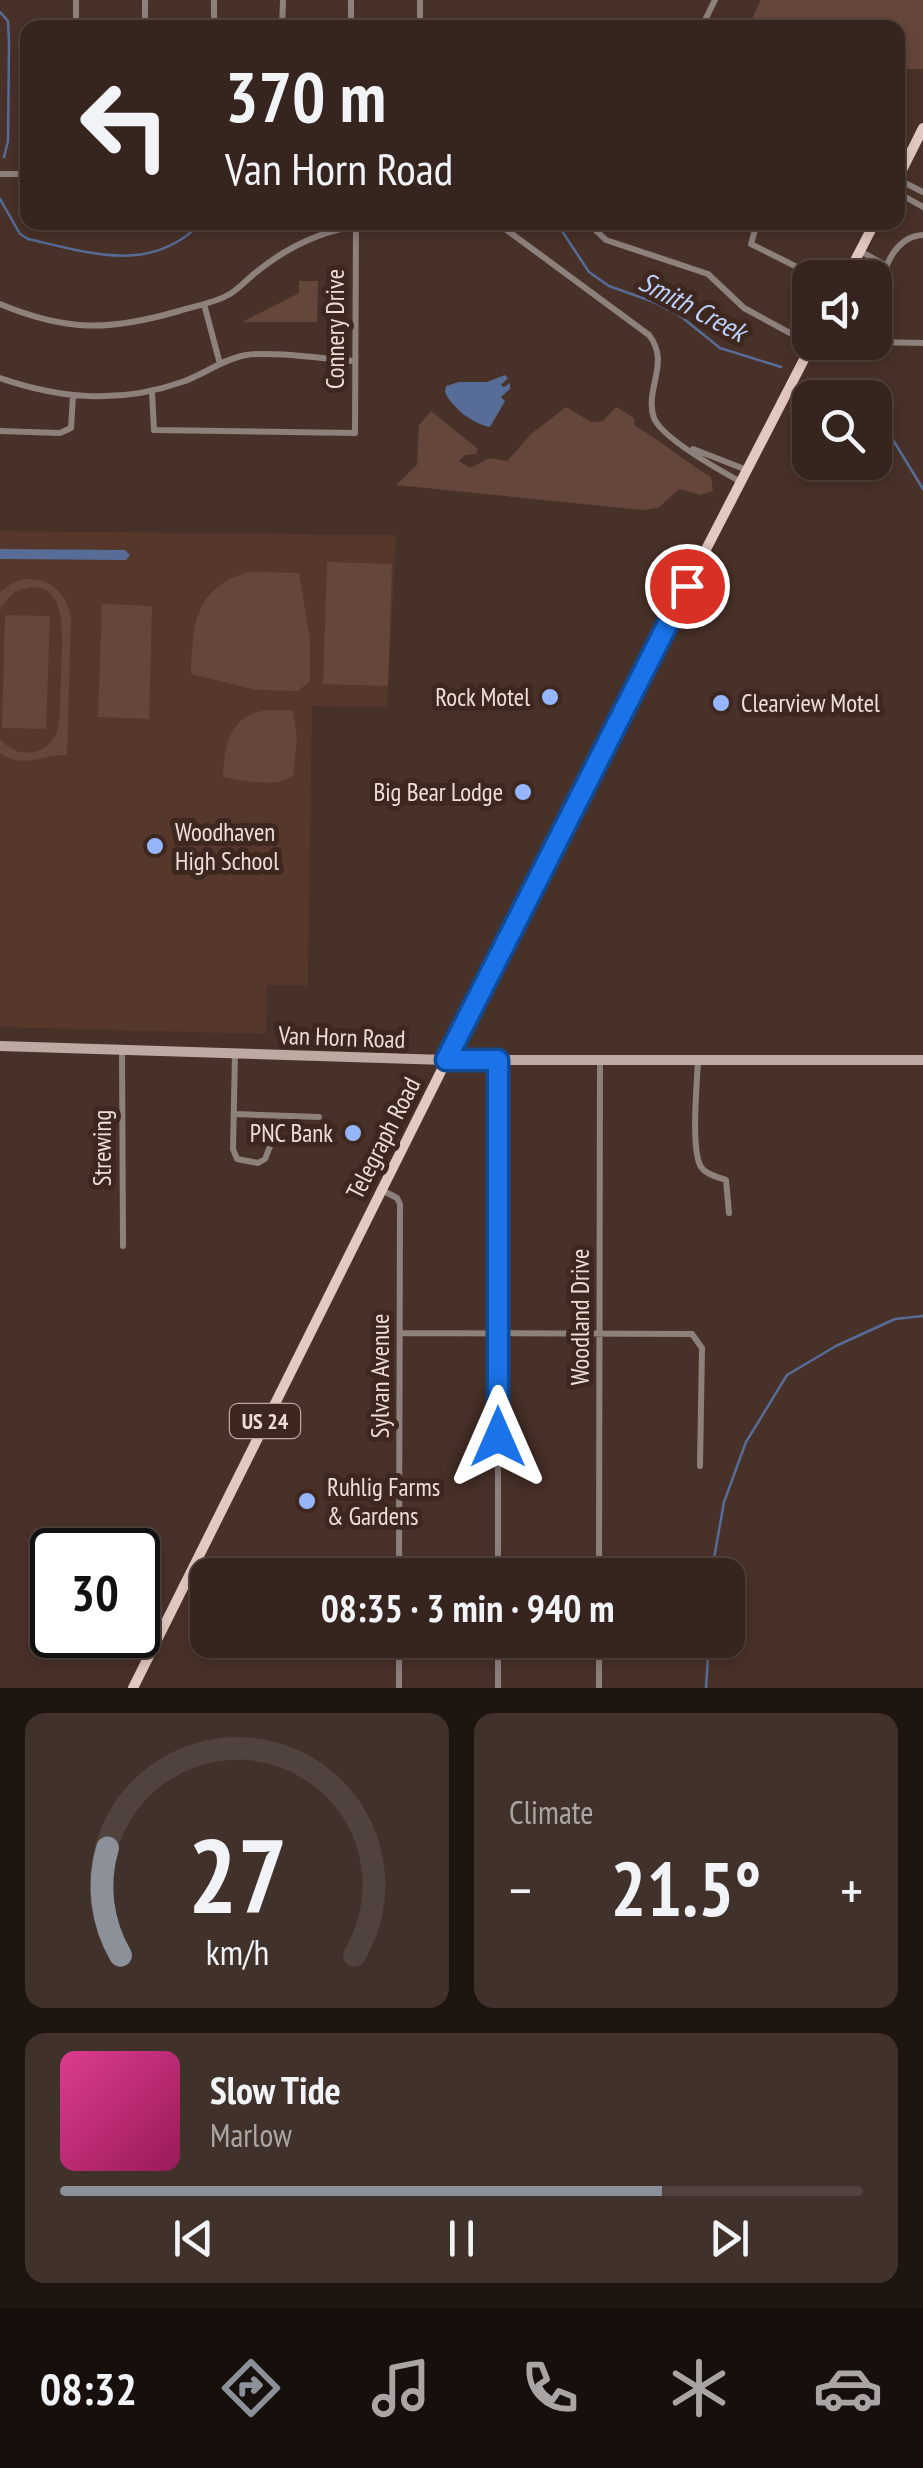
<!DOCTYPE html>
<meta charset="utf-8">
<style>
:root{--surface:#36251e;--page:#41312b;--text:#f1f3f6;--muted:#aaa5a4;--line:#50423c;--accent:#8c9099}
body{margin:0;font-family:"PT Sans Narrow",sans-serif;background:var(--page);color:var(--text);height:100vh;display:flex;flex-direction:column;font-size:38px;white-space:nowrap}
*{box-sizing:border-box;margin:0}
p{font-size:32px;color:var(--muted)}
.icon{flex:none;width:55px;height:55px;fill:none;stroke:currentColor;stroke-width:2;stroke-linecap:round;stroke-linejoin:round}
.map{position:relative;height:1688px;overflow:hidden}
.panel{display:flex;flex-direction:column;gap:25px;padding:25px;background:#1e1410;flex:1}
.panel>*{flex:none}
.top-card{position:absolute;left:20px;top:20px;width:885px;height:210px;border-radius:20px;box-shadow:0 5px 15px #0003,0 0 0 2px var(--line);background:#36251e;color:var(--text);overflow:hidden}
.fabs{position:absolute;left:792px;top:260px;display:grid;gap:20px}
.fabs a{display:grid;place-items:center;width:100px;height:100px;border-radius:20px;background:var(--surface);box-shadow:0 5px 15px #0003,0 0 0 2px var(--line);font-size:50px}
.speed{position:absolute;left:30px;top:1528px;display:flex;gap:20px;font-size:50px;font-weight:700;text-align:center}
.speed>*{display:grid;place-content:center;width:130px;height:130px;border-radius:50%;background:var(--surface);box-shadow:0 5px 15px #0003,0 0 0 2px var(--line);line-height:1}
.speed .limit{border:5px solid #111;border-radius:15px;background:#fff;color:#111}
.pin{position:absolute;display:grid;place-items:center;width:85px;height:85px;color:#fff;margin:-42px;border:5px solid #fff;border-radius:50%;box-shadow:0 2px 10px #0007}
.me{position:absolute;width:110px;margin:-55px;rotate:0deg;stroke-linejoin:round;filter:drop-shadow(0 0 8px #0008)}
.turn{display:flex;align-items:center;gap:35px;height:210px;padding:0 40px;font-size:45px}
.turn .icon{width:130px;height:130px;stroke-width:2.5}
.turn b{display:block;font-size:70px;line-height:85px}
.big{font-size:75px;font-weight:700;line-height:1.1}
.panel .widget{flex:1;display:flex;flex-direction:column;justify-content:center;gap:15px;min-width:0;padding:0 35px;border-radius:20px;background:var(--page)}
.panel .dial{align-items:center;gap:0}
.dial svg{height:260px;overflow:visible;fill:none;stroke:var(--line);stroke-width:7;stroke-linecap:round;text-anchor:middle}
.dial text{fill:var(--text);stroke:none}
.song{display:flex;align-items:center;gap:30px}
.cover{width:120px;height:120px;border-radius:15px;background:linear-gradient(135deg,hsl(330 70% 55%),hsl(330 70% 35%))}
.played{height:10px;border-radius:5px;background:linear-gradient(90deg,var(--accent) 75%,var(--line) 75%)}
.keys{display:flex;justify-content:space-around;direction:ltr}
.heat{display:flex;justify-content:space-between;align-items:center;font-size:55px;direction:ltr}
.panel .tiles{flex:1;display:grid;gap:25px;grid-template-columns:1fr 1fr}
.widget:last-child{grid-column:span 2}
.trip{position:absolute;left:190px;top:1558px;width:555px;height:100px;border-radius:20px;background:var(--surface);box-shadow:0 5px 15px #0003,0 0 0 2px var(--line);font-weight:700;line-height:100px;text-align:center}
.tab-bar{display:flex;height:160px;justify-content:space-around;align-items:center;background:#160f0c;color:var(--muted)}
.tab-bar .icon{width:70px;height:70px}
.tab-bar .current{color:var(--accent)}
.tab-bar b{font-size:45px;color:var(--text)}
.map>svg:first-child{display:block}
</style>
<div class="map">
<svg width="923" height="1688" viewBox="0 0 923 1688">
<rect width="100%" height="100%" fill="#483128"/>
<path fill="#55372b" d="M0,531L396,535L387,707L312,706L308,986L267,985L266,1034L0,1027Z"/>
<path fill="#65463a" d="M761,0H923V69H898V28L748,27Z
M299,281H318L317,322H242L299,293Z
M566,407L591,422L603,421L616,407L634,418L635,426C662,441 685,462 711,477L713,491L701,495L679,489L658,508L642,510L396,485L417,465L419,425L431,411L478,449L476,454L465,455L459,461L470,468L490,458L507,461L531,434Z
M327,562L392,564L388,686L323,684Z
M249,572L299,573L310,639V681L298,691L256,690L191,674C193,625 193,588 249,572Z
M26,579C52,579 67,593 71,618L67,755C41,754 25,770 0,753V739C18,759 42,757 56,735C62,715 60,692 61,671C62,639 71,568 14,592L0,608V592L14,582Z
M102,604L152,606L149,719L98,717Z
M5,615L50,616L46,729L2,728Z
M270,710H293L297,737L293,776C273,788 246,781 223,777C224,742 231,714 270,710Z"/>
<path fill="#576c97" d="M505,375L508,378L501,385L504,387L510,383V389L501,397L505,401L490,427C473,424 452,408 445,392L446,386L459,382H487Z
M0,549L125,550L130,555L126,560L0,559Z"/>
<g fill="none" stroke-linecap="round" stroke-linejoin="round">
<path stroke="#576c97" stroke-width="2.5" d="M0,12L8,21L9,43L8,141L4,157
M0,199L20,234L28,239C90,253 152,275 202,222
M556,222L589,272L609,286L651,301L679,315L720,348L781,367
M811,384L835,398
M875,423L890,435L923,489
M711,1575L724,1502L746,1442L787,1375L836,1346L895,1319L923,1316
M706,1688L709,1640"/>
<path stroke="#8d817c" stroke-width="6" d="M76,28V0
M145,28V0
M214,28V0
M282,28L283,0
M351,28V0
M357,28L387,23L410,28
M420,28V0
M701,28L715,0
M0,174H28
M898,185L905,183L923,192
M898,193L923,207
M587,222L606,240L708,274L744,308L812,345
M742,222L755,230L751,244L819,278
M860,251L887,266
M875,292C885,269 894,236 923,235
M0,304C67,332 110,331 179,311C195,306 215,303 230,294C240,288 249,277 259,270C289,246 319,232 356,226L504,228L649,335C671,363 644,389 654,418C662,438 721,471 741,482
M204,304L220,364
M875,342L923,343
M0,378C61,399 120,404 182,382C203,375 223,359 246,355C272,351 326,359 354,361
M152,392L154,430L355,433L356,226
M0,431L60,433L71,428L73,396
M693,449L747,470
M122,1050L123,1246
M235,1054L233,1149L237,1159L258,1163L265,1159L282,1116
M498,1060V1575
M698,1061C697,1083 691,1146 700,1165C704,1174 718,1177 726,1180L729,1213
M234,1114L319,1117
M380,1189L397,1198L400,1204L399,1575
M400,1333L692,1334L702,1348L700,1466
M599,1575L600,1060
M399,1640V1688
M599,1640V1688
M498,1688V1640"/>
<path stroke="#beaaa2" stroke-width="10" d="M0,1046L446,1060H923"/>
<path stroke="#e3cac0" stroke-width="10" d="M898,178L923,128
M846,278L875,222
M133,1688L572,809L813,342"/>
</g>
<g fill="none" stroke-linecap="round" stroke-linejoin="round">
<g stroke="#114b97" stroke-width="25">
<path id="route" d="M498,1437V1060H446L687,586"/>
</g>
<use href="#route" stroke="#1a73e8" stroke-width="18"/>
</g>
<g fill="#95b6fd" stroke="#3d271e" stroke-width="4">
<circle cx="550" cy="697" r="10"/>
<circle cx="721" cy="703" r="10"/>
<circle cx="523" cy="792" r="10"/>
<circle cx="155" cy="846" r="10"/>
<circle cx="353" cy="1133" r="10"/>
<circle cx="307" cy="1501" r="10"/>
</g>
<g text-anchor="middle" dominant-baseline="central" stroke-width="10" stroke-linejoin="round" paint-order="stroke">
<rect fill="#3d271e" stroke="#b8a7a0" stroke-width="2.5" x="230" y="1404" width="70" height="34" rx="8"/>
<g font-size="22" font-weight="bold" fill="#edded8">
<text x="265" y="1421">US 24</text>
</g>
<g font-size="25" fill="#edded8" stroke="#3d271e">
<text transform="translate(335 329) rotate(-90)">Connery Drive</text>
<text transform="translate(342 1037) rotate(2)">Van Horn Road</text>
<text transform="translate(383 1138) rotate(-63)">Telegraph Road</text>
<text transform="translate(102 1148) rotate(-90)">Strewing</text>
<text transform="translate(580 1317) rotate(-90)">Woodland Drive</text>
<text transform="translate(380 1376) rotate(-90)">Sylvan Avenue</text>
</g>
<g font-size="25" fill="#edded8" stroke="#3d271e" text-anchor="end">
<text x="530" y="697">Rock Motel</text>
<text x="741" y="703" text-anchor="start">Clearview Motel</text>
<text x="503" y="792">Big Bear Lodge</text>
<text x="175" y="832" text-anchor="start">Woodhaven<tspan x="175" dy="29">High School</tspan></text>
<text x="333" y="1133">PNC Bank</text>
<text x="327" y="1487" text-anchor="start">Ruhlig Farms<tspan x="327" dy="29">&amp; Gardens</tspan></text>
</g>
<g font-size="28" font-style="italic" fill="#bbcff8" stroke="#3d271e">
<text transform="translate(693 306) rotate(28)">Smith Creek</text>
</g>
</g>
</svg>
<div class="fabs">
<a><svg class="icon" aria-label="sound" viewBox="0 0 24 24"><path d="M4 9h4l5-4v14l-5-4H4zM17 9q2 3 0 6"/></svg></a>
<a><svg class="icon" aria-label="search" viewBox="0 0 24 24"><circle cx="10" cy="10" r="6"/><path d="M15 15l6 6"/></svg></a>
</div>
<div class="speed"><div class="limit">30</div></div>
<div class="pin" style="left:687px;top:586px;background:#d93025"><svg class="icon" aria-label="arrive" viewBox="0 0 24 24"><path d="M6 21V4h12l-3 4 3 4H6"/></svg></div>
<svg class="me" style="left:498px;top:1437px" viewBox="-20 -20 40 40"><path d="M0-17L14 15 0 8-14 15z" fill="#1a73e8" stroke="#fff" stroke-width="4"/></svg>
<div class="trip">08:35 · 3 min · 940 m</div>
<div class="top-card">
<div class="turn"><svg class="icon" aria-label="left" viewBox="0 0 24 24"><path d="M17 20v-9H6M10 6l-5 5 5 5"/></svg><div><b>370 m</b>Van Horn Road</div></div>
</div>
</div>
<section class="panel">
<div class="tiles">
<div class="widget dial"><svg viewBox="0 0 100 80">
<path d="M14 69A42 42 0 1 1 86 69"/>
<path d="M14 69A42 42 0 0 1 10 36" stroke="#8c9099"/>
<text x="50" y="56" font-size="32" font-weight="700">27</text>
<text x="50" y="72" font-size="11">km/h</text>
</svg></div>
<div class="widget"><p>Climate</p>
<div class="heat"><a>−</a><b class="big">21.5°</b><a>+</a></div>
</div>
<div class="widget">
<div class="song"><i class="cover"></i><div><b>Slow Tide</b><p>Marlow</p></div></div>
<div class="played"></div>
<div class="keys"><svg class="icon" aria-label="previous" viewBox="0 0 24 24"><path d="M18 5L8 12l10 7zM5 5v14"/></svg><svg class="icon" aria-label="pause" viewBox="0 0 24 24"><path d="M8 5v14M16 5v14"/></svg><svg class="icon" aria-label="next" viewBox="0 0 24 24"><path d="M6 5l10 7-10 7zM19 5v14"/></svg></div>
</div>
</div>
</section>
<nav class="tab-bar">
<b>08:32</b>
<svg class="icon current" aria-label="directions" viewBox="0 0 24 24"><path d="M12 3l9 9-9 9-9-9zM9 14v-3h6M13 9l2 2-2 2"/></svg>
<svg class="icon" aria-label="music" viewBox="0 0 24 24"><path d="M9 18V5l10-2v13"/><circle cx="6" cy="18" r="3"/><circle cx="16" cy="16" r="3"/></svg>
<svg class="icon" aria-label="phone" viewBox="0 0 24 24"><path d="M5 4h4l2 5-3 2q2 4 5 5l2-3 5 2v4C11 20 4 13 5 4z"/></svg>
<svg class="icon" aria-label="climate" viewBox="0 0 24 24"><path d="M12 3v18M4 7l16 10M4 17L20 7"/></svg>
<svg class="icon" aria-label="car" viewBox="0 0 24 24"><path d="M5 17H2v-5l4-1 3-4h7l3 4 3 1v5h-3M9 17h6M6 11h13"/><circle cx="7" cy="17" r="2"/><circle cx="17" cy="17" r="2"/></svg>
</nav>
